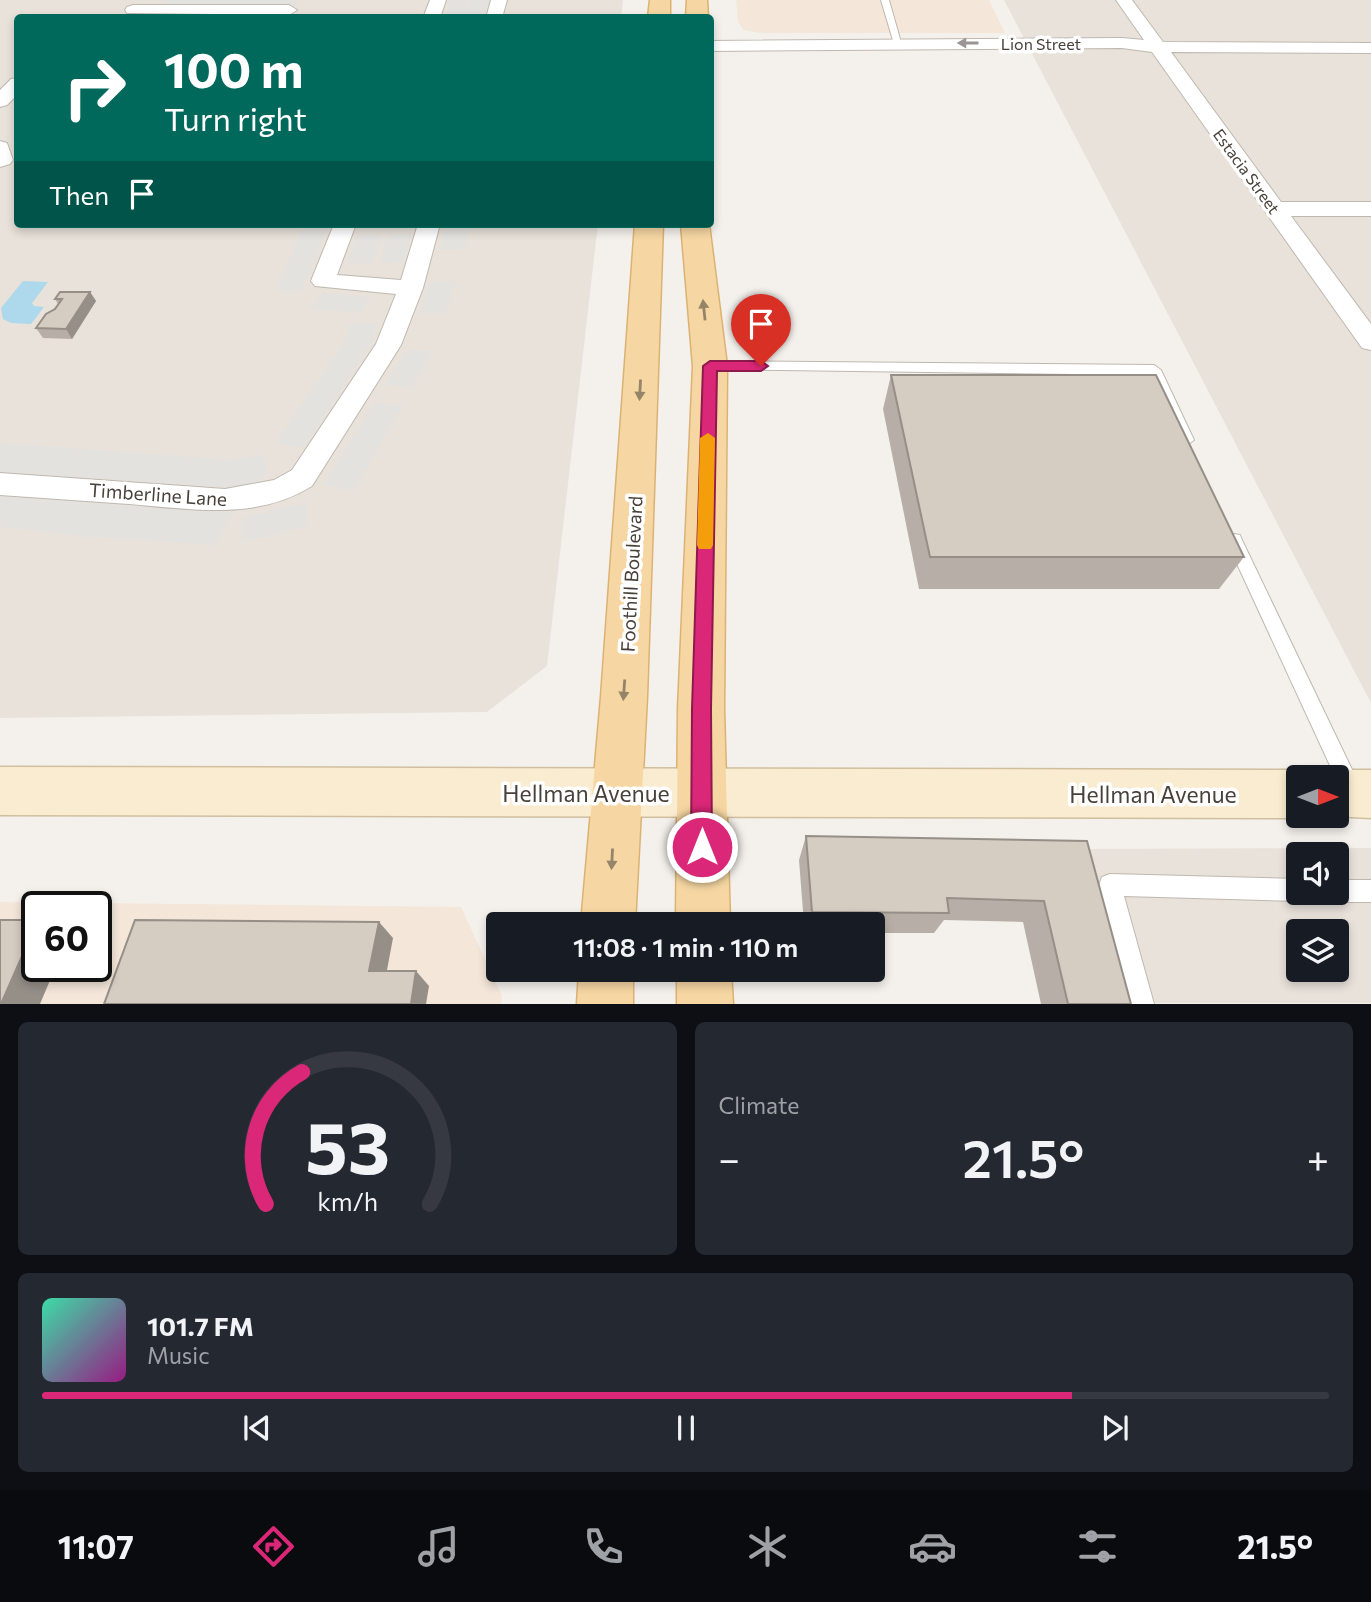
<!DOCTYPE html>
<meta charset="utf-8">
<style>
:root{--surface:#171b24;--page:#242831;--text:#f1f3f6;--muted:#9ea1a6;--line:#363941;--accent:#db2777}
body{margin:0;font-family:Commissioner,sans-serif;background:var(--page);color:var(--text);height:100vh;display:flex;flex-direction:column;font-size:26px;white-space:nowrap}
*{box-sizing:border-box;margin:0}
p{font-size:23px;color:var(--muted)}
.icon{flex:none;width:38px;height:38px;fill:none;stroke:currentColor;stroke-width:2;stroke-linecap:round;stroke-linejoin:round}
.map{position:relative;height:1004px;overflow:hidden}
.details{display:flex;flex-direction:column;gap:18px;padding:18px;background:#0d0f14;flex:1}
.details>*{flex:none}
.hud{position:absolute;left:14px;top:14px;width:700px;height:214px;border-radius:7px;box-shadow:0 4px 10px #0003;background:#00695c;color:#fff;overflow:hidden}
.needle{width:46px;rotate:90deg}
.controls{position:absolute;left:1286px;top:765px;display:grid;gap:14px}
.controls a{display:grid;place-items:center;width:63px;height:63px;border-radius:7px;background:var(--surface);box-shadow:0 4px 10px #0003;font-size:35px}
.speed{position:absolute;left:21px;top:891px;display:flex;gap:14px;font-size:35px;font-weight:700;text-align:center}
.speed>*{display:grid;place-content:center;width:91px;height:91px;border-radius:50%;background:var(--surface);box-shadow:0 4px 10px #0003;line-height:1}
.speed .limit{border:4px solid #111;border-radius:10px;background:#fff;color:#111}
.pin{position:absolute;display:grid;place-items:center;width:60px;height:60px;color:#fff;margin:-72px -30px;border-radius:50% 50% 50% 0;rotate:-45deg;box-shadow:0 0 7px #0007}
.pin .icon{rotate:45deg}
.me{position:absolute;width:77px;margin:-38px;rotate:0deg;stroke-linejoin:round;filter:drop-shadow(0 0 5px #0008)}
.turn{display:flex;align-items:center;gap:24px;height:147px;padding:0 35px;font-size:32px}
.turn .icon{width:91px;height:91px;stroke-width:2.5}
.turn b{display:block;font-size:49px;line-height:60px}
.then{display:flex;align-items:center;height:66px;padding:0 35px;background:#0003;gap:14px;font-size:26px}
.big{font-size:52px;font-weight:600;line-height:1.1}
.details .tile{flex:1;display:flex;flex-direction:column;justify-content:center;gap:10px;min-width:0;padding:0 24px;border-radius:10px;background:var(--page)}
.details .dial{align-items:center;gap:0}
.dial svg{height:182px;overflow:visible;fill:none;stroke:var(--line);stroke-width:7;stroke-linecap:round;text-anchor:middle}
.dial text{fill:var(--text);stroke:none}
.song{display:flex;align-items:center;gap:21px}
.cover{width:84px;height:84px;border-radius:10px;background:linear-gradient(135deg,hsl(160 70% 55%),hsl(310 70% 35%))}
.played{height:7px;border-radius:4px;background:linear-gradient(90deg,var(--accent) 80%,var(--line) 80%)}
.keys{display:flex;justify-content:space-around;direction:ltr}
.heat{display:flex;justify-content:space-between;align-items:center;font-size:38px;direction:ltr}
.details .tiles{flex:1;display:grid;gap:18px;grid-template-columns:1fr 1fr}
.tile:last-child{grid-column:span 2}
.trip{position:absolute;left:486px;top:912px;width:399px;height:70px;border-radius:7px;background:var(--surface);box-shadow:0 4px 10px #0003;font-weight:600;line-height:70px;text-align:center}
.menu{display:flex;height:112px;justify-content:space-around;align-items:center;background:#090b0e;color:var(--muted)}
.menu .icon{width:49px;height:49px}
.menu .on{color:var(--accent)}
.menu b{font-size:32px;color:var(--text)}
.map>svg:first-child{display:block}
</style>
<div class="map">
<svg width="1371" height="1004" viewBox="0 0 1371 1004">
<rect width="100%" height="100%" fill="#f4f1ec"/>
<path fill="#e8e2da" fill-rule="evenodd" d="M0,0H623L621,18H18V224H598L547,666L487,712L0,718Z
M1004,0H1371V703Z
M1371,848V1003H1110L1070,849ZM1298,854H1337V892H1298ZM1298,931H1337V970H1298Z"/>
<path fill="#f4e6d9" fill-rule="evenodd" d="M736,0H989L1005,33H760L744,30L738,22Z
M0,902L461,907L502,996L501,1004H0ZM37,906H96V966H37Z"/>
<path fill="#e4e2df" d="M164,0H297L287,15L282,17L79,18L89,13L102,17L160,5Z
M451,0H468L466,7H469L472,0H490L485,15H445Z
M304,224H329L301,292H276Z
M446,224H470L465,249L441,250Z
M412,234L404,262L380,263L388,235Z
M357,235H381L373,263L348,264Z
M429,282H455L446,313H420Z
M322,293L370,297L361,313L312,309Z
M351,323H377L372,341L303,448L275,444L345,341Z
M407,349L432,352L412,388L385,385Z
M374,402L402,406L354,490L324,485Z
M0,443L233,460L264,455L268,471L228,519L216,545L93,537L0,527Z
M306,502L308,526L242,542V518Z"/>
<path fill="#aed8eb" d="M23,281L48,282L32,303L34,306L44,307L31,324L11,323L3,319L1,308Z"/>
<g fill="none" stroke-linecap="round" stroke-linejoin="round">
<g stroke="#bfb8af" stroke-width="2">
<path id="lane" d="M881,0H889L902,46L894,44Z
M710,361L1154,365L1161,370L1194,440L1187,445L1182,444L1149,375L705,369L703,366L705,363Z
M1234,534L1240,535L1242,540L1358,782L1361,789L1358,796L1351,799L1344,796L1226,540L1228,535Z
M1110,874L1298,879V892H1308L1306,898L1298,901L1124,896L1154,1004H1131L1099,885L1102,877Z
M1337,880H1371V902H1337L1329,899L1327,892H1337Z"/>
</g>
<g stroke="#bfb8af" stroke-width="2">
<path id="street" d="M430,0H446L440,18H423Z
M491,0H507L502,18H486Z
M1116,0H1132L1163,42L1371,43V53L1171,52L1281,202H1371V216H1291L1371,324V350L1362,348L1152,52L1122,48L710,51V41L1122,38L1144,40Z
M133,5H289L297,10L289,15L127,13L125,10L127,7Z
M18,78V94L7,105L0,107V90L11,79Z
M0,141L7,143L13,160L10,164L0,167Z
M334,224H356L337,275L401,280L418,224H440L423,288L401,345L312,486C256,521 191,509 129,504C86,501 43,498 0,495V473L225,489L274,480L292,470L376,344L396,294L315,286L311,281Z"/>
</g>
<g stroke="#d0bf9f" stroke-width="3">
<path id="secondary" d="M0,767L1298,770L1315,777H1298V816H1303L1298,818L0,815Z
M1337,770H1371V818L1332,816H1337V777H1320Z"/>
</g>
<g stroke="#dbb274" stroke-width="3">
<path id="primary" d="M650,0H670V18H648Z
M687,0H707L708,18H686Z
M635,224H663L647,697L635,924H581L601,697Z
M681,224H709L727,366L724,709L730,924H676L678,709L693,366Z
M579,970H633V1004H577Z
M677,970H731L733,1004H677Z"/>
</g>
<use href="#lane" fill="#fff" fill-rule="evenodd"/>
<use href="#street" fill="#fff" fill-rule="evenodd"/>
<use href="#secondary" fill="#faecd0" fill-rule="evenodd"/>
<use href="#primary" fill="#f6d7a3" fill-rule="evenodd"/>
</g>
<path fill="#b7afa7" d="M90,292L96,301L72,339L43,338L36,328L58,304L55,299Z
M891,375L1244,557L1219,589H919L883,409Z
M806,836L1087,841L1131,1004H1041L1023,922L944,920L934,933H873V924H804L799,860Z"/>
<path fill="#958f88" d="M90,292L96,301L72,339L66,329Z
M37,922V966H56L40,1004H1Z
M379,922L393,938L384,986L369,971Z
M416,971L429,986L426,1004H411Z"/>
<path fill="#d5ccc2" stroke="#958f88" stroke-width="2" d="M60,292H90L66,329L36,328L46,314L55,309L62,299H55Z
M891,375H1156L1244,557H930Z
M806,836L1087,841L1131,1004H1068L1044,901L947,898L949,913L812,912Z
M0,920H37V922L1,1004H0Z
M135,920L379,922L369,971H416L411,1004H104Z"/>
<defs><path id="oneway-solid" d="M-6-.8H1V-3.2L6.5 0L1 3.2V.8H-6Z" transform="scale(1.75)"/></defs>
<use fill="#9a9693" href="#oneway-solid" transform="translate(968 43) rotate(-180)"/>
<g fill="#968469">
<use href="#oneway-solid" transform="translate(704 310) rotate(-96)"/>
<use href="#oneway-solid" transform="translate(640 390) rotate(93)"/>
<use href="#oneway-solid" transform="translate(624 690) rotate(94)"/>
<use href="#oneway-solid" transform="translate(612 859) rotate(93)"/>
</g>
<path fill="#db2777" stroke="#8e194d" stroke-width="2" d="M710,361H761L768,366L761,371H717L711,709L712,847L709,854L702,857L695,854L691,847L692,709L703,366Z"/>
<path fill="#f59e0b" d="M708,433L715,438L713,545L711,549H699L697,545L700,438Z"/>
<g text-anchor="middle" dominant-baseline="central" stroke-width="7" stroke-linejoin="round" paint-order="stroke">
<g font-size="16" fill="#48413a" stroke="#fff">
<text x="1041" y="43">Lion Street</text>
<text transform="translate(1247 171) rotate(54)">Estacia Street</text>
</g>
<g font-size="19" fill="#48413a" stroke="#fff">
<text transform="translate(158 494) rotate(4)">Timberline Lane</text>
<text transform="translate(631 574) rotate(-87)">Foothill Boulevard</text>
</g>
<g font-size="23" fill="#48413a" stroke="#fff">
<text x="586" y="793">Hellman Avenue</text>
<text x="1153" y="794">Hellman Avenue</text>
</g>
</g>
</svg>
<div class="controls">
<a><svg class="needle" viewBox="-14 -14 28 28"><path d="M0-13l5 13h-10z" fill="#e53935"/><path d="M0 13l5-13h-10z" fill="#9ea1a6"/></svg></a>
<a><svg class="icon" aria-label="sound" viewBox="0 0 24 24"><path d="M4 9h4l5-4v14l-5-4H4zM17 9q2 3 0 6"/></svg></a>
<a><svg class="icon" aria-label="layers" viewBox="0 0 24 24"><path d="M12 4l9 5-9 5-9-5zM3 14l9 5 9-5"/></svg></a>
</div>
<div class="speed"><div class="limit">60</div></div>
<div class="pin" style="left:761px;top:366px;background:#d93025"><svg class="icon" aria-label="arrive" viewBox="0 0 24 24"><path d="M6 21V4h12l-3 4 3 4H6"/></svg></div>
<svg class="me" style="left:702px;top:847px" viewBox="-20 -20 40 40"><circle r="17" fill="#db2777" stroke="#fff" stroke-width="3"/><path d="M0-11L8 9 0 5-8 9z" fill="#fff"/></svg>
<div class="trip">11:08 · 1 min · 110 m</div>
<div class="hud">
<div class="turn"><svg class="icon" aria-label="right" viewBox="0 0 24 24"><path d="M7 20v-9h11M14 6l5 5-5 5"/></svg><div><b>100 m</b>Turn right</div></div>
<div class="then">Then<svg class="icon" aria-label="arrive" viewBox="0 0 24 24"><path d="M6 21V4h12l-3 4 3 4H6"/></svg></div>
</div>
</div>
<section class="details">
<div class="tiles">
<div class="tile dial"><svg viewBox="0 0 100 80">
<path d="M14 69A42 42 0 1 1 86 69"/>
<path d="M14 69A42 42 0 0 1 30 11" stroke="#db2777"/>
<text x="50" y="56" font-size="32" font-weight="700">53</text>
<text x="50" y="72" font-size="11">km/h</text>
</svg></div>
<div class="tile"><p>Climate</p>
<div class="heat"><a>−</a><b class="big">21.5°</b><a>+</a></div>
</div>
<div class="tile">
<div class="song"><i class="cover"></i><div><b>101.7 FM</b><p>Music</p></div></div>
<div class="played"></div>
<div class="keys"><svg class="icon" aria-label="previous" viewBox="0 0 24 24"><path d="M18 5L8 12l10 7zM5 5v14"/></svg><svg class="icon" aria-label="pause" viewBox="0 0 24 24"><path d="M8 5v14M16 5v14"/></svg><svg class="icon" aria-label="next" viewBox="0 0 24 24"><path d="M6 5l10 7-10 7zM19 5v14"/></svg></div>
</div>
</div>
</section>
<nav class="menu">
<b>11:07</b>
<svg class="icon on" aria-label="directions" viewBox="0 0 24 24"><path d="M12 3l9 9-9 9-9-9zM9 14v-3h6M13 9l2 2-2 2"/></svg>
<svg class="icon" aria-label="music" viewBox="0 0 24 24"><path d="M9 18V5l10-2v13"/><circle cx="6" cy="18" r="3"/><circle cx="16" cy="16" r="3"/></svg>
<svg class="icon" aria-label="phone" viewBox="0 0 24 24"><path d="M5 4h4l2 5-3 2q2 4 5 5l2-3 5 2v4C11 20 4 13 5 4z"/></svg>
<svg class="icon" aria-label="climate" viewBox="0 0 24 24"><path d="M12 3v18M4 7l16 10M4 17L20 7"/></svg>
<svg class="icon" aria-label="car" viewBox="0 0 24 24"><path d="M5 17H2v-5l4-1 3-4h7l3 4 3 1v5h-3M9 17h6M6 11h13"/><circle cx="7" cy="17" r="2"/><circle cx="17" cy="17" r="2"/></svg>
<svg class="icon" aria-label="filters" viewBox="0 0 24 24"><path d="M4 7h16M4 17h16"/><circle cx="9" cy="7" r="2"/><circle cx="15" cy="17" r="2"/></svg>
<b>21.5°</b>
</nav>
